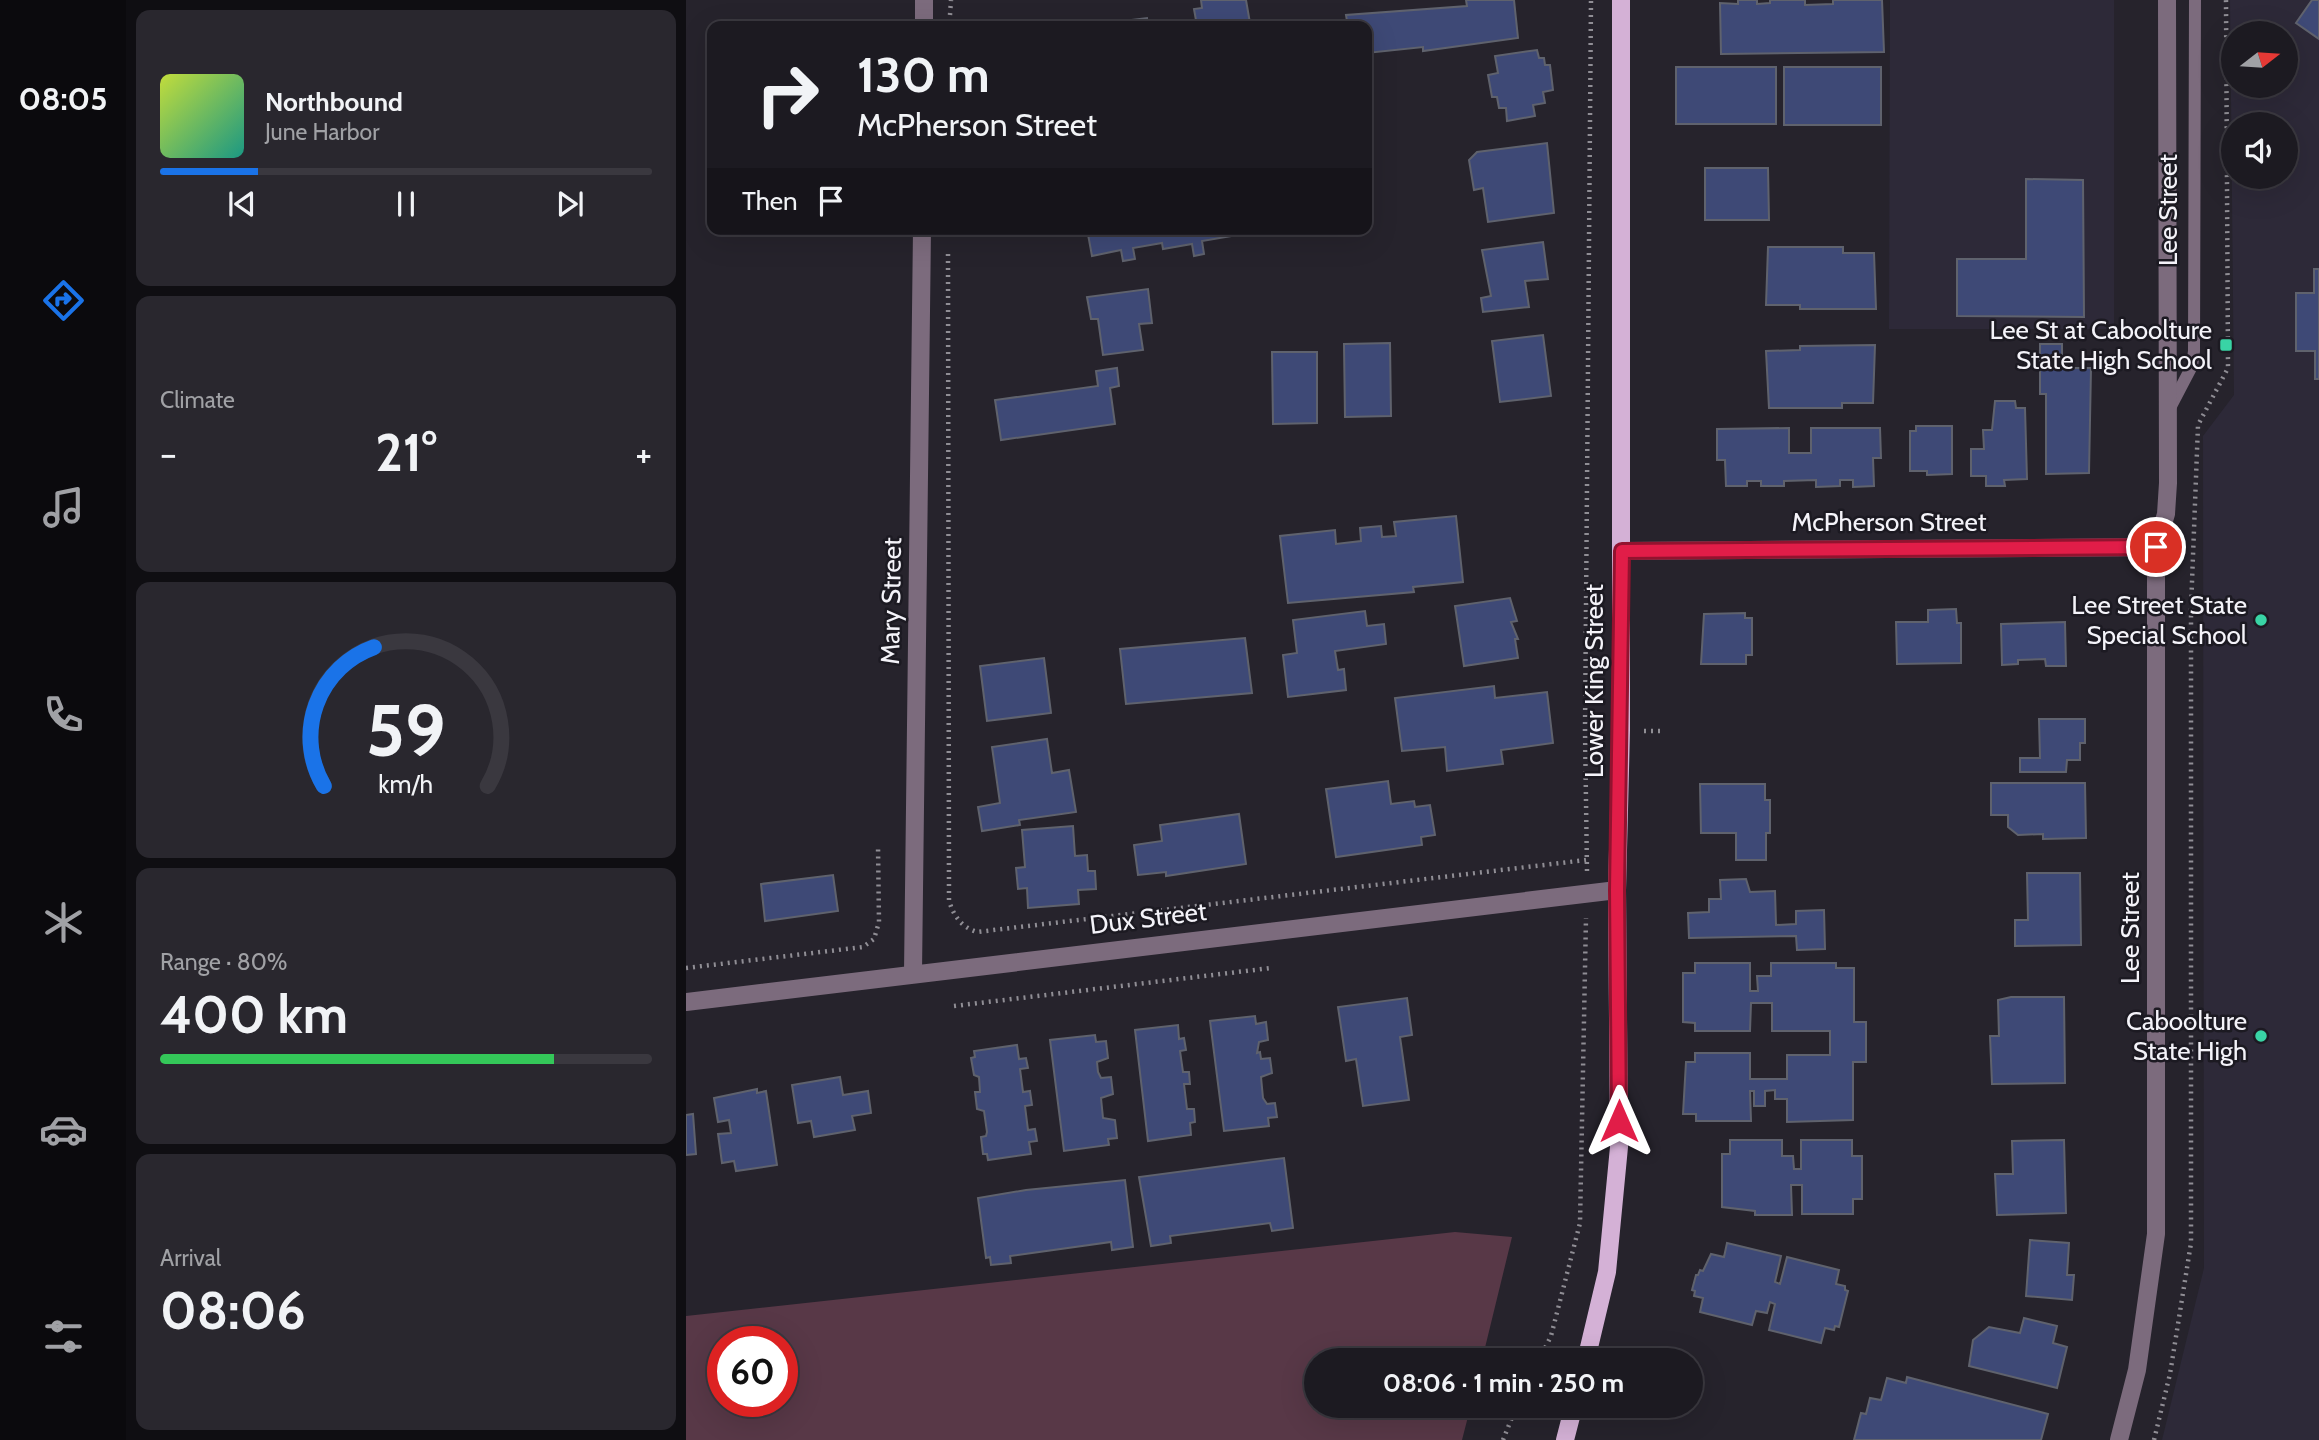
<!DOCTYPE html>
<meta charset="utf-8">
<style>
:root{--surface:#1c1a21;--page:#29272e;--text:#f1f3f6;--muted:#a0a1a5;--line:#3a383f;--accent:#1a73e8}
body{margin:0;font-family:Cabin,sans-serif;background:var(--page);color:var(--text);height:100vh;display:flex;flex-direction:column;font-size:26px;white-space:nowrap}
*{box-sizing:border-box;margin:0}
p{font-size:23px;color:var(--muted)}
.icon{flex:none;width:38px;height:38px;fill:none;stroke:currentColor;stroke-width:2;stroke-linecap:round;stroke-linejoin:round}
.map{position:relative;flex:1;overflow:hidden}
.drawer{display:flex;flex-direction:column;gap:10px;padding:10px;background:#0f0e12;width:560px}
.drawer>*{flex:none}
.guide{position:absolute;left:21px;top:21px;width:665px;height:214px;border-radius:14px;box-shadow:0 7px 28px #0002,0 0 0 2px var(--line);background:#1c1a21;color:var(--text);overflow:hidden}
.needle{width:46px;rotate:73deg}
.buttons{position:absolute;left:1535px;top:21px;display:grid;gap:14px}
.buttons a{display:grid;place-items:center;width:77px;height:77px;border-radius:50%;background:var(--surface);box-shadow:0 7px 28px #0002,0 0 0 2px var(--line);font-size:35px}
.speed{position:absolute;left:21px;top:1326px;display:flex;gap:14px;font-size:35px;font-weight:700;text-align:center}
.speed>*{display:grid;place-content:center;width:91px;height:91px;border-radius:50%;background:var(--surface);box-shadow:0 7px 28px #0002,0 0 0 2px var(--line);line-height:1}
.speed .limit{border:10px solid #d22;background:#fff;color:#111}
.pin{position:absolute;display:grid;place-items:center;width:60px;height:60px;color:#fff;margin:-30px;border:4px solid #fff;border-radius:50%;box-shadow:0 2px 7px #0007}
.me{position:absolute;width:77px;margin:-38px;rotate:0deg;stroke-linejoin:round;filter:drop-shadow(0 0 5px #0008)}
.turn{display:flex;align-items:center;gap:24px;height:147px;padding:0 35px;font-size:32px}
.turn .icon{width:91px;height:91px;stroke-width:2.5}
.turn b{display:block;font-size:49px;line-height:60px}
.then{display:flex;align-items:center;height:66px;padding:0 35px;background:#0003;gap:14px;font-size:26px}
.big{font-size:52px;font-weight:800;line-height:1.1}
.drawer .tile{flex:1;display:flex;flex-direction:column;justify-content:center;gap:10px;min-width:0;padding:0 24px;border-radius:14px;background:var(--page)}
.drawer .dial{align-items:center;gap:0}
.dial svg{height:182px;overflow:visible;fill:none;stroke:var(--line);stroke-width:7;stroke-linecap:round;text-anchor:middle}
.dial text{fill:var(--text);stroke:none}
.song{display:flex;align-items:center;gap:21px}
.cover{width:84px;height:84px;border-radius:10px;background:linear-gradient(135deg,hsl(70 70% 55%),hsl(170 70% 35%))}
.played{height:7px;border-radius:4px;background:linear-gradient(90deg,var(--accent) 20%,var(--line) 20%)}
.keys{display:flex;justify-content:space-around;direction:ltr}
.heat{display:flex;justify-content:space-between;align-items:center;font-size:38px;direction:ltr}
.charge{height:10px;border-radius:5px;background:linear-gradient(90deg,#34c759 80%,var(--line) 0)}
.trip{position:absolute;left:618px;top:1348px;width:399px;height:70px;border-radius:35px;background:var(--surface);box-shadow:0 7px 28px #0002,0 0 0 2px var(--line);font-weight:800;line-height:70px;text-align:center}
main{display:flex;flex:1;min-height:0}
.tab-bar{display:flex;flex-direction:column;width:126px;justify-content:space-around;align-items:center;background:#0b0a0d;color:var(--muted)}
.tab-bar .icon{width:49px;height:49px}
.tab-bar .selected{color:var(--accent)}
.tab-bar b{font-size:32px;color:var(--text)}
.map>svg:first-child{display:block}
</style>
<main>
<nav class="tab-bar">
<b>08:05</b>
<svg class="icon selected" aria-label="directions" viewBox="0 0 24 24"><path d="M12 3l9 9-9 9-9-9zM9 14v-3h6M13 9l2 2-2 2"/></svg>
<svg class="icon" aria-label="music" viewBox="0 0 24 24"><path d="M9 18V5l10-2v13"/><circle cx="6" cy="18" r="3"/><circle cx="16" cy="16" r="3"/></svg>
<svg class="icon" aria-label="phone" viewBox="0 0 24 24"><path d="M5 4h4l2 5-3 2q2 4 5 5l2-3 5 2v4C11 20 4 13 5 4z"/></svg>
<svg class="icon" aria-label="climate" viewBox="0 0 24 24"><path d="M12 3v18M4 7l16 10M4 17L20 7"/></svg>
<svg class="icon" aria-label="car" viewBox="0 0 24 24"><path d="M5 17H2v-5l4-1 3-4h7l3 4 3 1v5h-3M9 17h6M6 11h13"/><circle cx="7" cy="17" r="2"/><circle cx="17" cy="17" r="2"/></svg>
<svg class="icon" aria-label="filters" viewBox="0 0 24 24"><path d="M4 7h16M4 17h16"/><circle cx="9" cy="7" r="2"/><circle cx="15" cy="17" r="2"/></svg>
</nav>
<section class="drawer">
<div class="tile">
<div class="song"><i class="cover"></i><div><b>Northbound</b><p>June Harbor</p></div></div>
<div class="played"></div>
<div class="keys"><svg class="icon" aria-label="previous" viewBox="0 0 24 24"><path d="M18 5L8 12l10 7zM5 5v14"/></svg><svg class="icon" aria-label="pause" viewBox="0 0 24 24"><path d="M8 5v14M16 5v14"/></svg><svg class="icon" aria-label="next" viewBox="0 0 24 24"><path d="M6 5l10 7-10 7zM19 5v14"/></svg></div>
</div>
<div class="tile"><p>Climate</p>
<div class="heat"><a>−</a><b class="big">21°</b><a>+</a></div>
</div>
<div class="tile dial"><svg viewBox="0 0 100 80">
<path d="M14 69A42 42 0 1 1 86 69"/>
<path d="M14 69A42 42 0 0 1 36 8" stroke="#1a73e8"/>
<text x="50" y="56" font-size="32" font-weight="700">59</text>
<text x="50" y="72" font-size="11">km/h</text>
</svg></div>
<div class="tile"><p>Range · 80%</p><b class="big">400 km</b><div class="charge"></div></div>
<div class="tile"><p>Arrival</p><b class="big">08:06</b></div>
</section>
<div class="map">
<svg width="1633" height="1440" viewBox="0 0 1633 1440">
<rect width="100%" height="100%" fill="#26232c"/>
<path fill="#2d2938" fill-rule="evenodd" d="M1204,0H1428V329H1203Z
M1544,0H1633V1440H1476L1518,1268L1517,436L1548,395ZM1547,33H1600V86H1547ZM1547,124H1600V177H1547Z"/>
<path fill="#583847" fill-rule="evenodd" d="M769,1232L826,1237L796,1360H630V1405H785L776,1440H0V1316ZM37,1342H96V1402H37Z"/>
<path fill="#3e4976" stroke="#5f626d" stroke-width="2" d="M515,0H560L564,23L558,26H511L508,9L516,8Z
M780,0H828L832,38L737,51V47L681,53V26H612L661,21L660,15L781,6Z
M1052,0H1071V4L1084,3V0H1119V5L1147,4V0H1196L1198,52L1035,54L1034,3L1052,4Z
M1626,0H1633V39L1610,23Z
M461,18L462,26H429L428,22Z
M851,50L853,58H858L859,65H864L867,90L857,92L859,103L847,105L849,116L821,121L820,108H813L811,97H806L802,75L812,73L809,56Z
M990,67H1090V124H990Z
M1098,67H1195V125H1098Z
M861,143L868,213L802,222L797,188L788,190L783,160L791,152Z
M1019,168H1082L1083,220H1019Z
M1340,179L1397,180L1398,317L1271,316V259H1340Z
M401,229H545L546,236L516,241L518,254L508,256L506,244L477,249L476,243L447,248L449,259L437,261L435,250L406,256Z
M857,242L862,279L839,281L843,307L797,312L795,298L805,296L796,250Z
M1082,247H1157V253H1188L1190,309H1114V305H1080Z
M1628,269H1633V379H1629V351H1610V293H1628Z
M462,289L466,323L453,324L457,350L417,355L412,319H405L401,297Z
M857,335L865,396L814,402L806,341Z
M704,343L705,416L659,417L658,344Z
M1354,344H1376V368H1405L1403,473L1360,474V394H1354Z
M1189,345L1187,403H1156V408H1083L1080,351L1114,350V346Z
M586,352H631V423L587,424Z
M431,368L433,386L424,388L429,424L315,440L309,400L412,386L410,371Z
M1309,401H1329L1330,408H1339L1341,479L1318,480L1319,486H1300V476H1285V449H1298L1297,430H1306Z
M1230,426H1266V474L1241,475V471H1224V431H1230Z
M1103,428V453H1125V428H1194L1195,458H1187L1188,486L1167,487V480H1154V486L1130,487V480L1098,481V486H1075V481H1061V486H1040L1039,460H1031V429Z
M770,516L777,582L727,587L728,592L602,603L594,536L649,530L650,544L675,541L674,528L695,526L696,537L710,536L708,522Z
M824,598L831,621L825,622L832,639H829L832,658L778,666L769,606Z
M1270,609L1271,623H1275V663L1211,664L1210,622H1242V610Z
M679,611L681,626L698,624L700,644L649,651L652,670L658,669L660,690L602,697L597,655L611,653L607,620Z
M1059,613V618H1066V655H1060V664H1015L1018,614Z
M1379,622L1380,666H1360L1359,659L1332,660V664L1316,665L1315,624Z
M559,638L566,693L440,704L434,649Z
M358,658L365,713L301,721L294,666Z
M808,686L809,698L861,692L867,743L815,750L817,764L761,771L759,747L716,751L709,698Z
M1353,719H1399V743H1394V760H1381L1380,772H1334V758H1354Z
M361,739L366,773L383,770L390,812L333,820L334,825L296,831L292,807L314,803L306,747Z
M702,781L705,804L728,801L729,807L744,805L749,835L735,837L736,845L650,857L640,789Z
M1305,783H1399L1400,838L1357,839V834L1332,835L1322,827V815H1305Z
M1014,784H1079V800H1084V833H1080V860H1050V833H1015Z
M553,814L560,864L480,876V872L452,875L448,845L476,841L474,825Z
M387,826L389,856L401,855L402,871H409L410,889L392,890L393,904L342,908L341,888L332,889L330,868L339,867L336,830Z
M1341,873H1394L1395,945L1329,946V920H1342Z
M147,875L152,911L79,921L75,884Z
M1060,879L1064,892L1089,891L1090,925L1110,924V911L1138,910L1139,949L1111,950L1110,936L1003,938L1002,913L1023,912V899H1035L1034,880Z
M1009,963H1064V991H1072L1071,976H1085V963H1150V968H1168V1022H1180V1062H1167V1120L1101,1122V1099H1089V1090L1079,1091V1106H1068V1091H1064L1065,1121H1010V1114H997L1000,1062H1009V1053H1064V1079H1101V1055H1144V1031H1086V1003H1065L1064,1031H1009V1023L997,1022V973H1009Z
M1325,997H1378L1379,1083L1306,1084L1304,1036H1313L1312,1000Z
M721,998L726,1035L714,1037L723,1100L677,1106L670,1059L660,1061L652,1007Z
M569,1016L570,1024L580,1022L582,1040L573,1042L571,1053L574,1052L575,1059L584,1058L586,1073L575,1077L577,1098L581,1104L589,1103L591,1117L582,1118L583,1126L538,1131L524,1021Z
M492,1025L493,1039L498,1038L500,1050L494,1051L497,1072H503L504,1084H498L501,1109H508L509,1122L504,1123L505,1135L462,1141L449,1030Z
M409,1035L410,1042L420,1041L422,1058L411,1062L412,1072L415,1078L425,1077L427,1094L415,1098L417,1118L429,1120L431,1138L422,1139L423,1145L378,1151L364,1040Z
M331,1045L333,1059L340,1058L342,1068L334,1069L337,1092L344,1091L346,1105L339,1106L342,1130L349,1129L351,1141L343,1142L345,1154L302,1160L301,1154H297L295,1137L300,1136L301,1132L298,1111L291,1109L289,1092H294L293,1077L288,1075L285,1058L289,1057L288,1051Z
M154,1077L157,1095L182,1091L185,1113L166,1116L169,1130L128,1137L125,1121L112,1123L106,1085Z
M71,1089V1093L80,1091L91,1165L50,1171L48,1161L36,1163L32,1134L45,1133L43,1120L32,1122L28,1098Z
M7,1114L10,1154L0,1155V1115Z
M1044,1140H1096V1156H1107L1108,1169H1115V1140H1166V1156H1176V1199H1167V1214H1116V1185H1105L1106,1215H1069V1211L1036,1207V1154H1044Z
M1378,1140L1380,1213L1311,1215L1309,1174H1327L1326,1141Z
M598,1158L607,1228L586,1231L584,1223L484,1236L485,1243L465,1246L453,1177Z
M439,1180L447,1247L426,1250L425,1242L324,1256L325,1263L305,1265L304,1257L300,1258L292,1198L340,1190Z
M1344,1240L1383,1243L1381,1275H1388L1386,1300L1340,1296Z
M1041,1243L1095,1256L1089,1282L1094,1284L1101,1257L1153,1270L1150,1284L1159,1286V1290L1162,1291L1153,1327L1149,1326L1148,1330L1139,1328L1135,1343L1083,1330L1089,1304L1084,1302L1081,1313L1070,1311L1066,1325L1014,1312L1017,1298L1008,1296L1009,1291L1006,1290L1010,1275H1012L1014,1270L1017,1271L1025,1254L1038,1257Z
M1338,1318L1371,1326L1367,1343L1381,1347L1371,1388L1283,1366L1287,1340L1303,1327L1334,1333Z
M1221,1377L1362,1414L1355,1440H1168L1175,1413L1180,1414L1184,1398L1195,1400L1201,1378L1220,1383Z"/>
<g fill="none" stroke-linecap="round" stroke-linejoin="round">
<path stroke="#908e95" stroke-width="4.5" stroke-dasharray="2 5" stroke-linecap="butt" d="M264,15L265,0
M262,254L263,901C268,916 275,927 291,932L900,860
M958,731H974
M901,871L899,730L905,0
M0,968L177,947L188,939L193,922L192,846
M268,1006L585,968
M853,1360L865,1336L894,1223L900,918
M817,1440L831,1405
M1468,1440L1484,1374L1505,1243V608L1512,425L1542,368L1540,0"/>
<path stroke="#7c6b7d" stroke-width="12" d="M1483,410L1506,366L1508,351L1509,0"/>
<path stroke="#7c6b7d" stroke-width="18" d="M238,26V0
M935,551L1470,547
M227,973L236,229
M0,1002L931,890
M1433,1440L1451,1370L1470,1234V547L1480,514L1482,483L1481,0"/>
<path stroke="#d4b1d6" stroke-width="18" d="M900,1360L921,1272L933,1147L931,890L935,730V0
M879,1440L888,1405"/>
</g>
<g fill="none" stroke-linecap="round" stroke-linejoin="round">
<g stroke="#92132f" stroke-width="18">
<path id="route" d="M933,1121L931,890L936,551L1470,547"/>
</g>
<use href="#route" stroke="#e11d48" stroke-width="12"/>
</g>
<g fill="#39d4a5" stroke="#1c1a22" stroke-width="2.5">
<rect x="1533" y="338" width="14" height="14" rx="3.5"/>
<circle cx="1575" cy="620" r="7"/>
<circle cx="1575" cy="1036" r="7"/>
</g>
<g text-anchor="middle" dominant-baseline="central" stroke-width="5" stroke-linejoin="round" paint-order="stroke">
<g font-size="26" fill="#f4f3f9" stroke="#1c1a22">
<text transform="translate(1482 210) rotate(-90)">Lee Street</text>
<text x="1203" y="522">McPherson Street</text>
<text transform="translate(205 601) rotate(-89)">Mary Street</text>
<text transform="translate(908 681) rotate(-90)">Lower King Street</text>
<text transform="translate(462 918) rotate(-7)">Dux Street</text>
<text transform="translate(1444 928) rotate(-90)">Lee Street</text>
</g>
<g font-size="26" fill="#f4f3f9" stroke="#1c1a22" text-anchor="end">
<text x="1526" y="330">Lee St at Caboolture<tspan x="1526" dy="30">State High School</tspan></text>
<text x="1561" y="605">Lee Street State<tspan x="1561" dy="30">Special School</tspan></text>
<text x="1561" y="1021">Caboolture<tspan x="1561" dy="30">State High</tspan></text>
</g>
</g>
</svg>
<div class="buttons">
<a><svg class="needle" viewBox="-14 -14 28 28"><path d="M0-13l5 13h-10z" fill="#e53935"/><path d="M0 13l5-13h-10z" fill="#a0a1a5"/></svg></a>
<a><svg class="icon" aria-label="sound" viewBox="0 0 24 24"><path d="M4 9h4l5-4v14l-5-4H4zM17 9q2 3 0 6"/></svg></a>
</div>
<div class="speed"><div class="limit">60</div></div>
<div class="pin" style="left:1470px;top:547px;background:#d93025"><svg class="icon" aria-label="arrive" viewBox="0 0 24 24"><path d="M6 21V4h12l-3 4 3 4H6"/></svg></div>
<svg class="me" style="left:933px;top:1121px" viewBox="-20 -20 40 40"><path d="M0-17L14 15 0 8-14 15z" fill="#e11d48" stroke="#fff" stroke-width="4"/></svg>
<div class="trip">08:06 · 1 min · 250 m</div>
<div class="guide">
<div class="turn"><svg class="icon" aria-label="right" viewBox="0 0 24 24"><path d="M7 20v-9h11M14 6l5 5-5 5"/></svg><div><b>130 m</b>McPherson Street</div></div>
<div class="then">Then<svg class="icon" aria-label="arrive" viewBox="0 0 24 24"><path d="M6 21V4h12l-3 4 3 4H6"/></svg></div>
</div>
</div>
</main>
